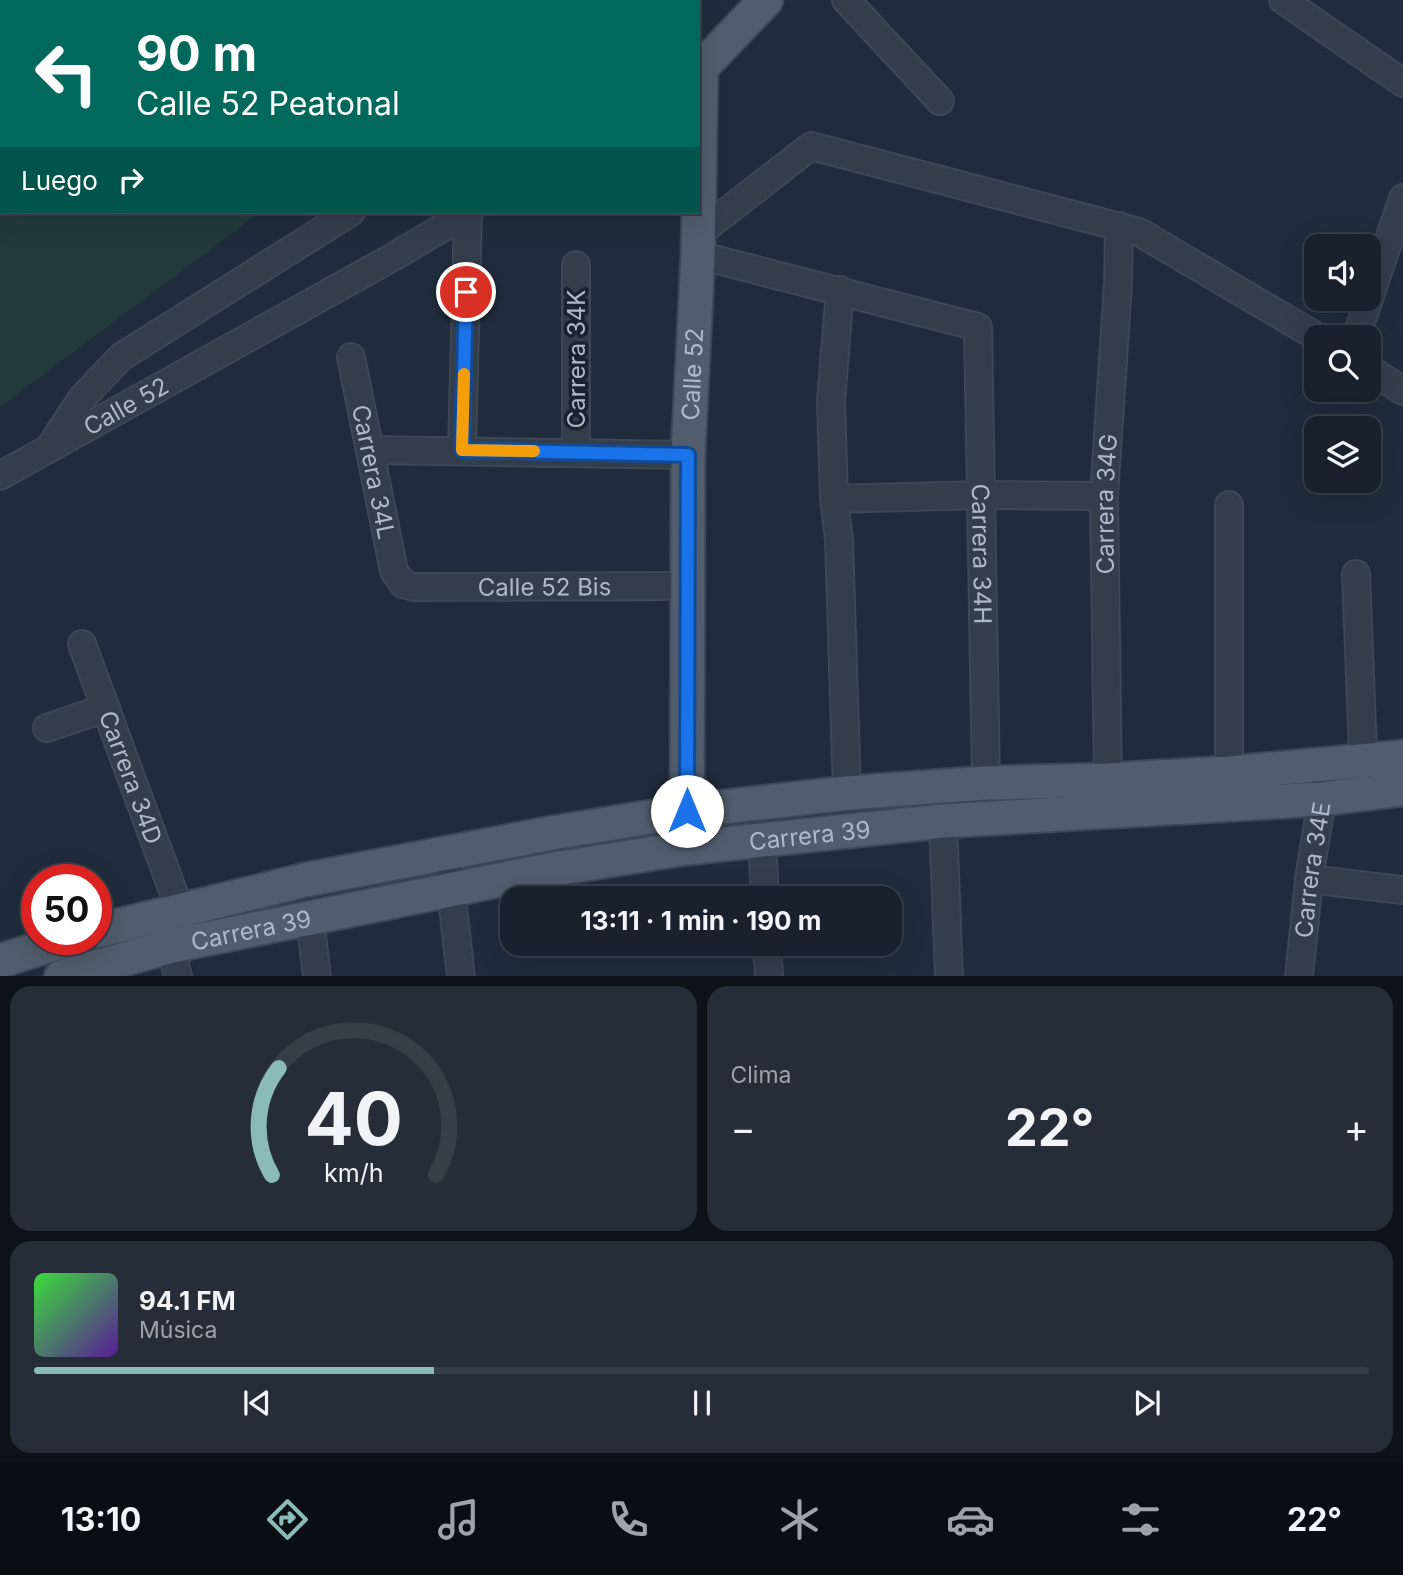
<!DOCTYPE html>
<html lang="es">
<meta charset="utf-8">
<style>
:root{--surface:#18212c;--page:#252e38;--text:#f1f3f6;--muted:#9fa3a9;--line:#363e48;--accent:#8bbbb9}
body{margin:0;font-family:Inter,sans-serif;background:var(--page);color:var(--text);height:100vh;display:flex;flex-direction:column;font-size:26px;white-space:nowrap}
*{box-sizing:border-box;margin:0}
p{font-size:23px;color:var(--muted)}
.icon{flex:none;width:38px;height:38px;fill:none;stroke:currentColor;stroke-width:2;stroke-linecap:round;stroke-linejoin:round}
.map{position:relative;height:976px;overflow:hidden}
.panel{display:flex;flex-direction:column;gap:10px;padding:10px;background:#0d1218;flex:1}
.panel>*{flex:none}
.top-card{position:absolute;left:0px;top:0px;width:700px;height:214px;box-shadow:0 7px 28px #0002,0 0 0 2px var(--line);background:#00695c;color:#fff;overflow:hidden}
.buttons{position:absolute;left:1304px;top:234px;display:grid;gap:14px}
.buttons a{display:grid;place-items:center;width:77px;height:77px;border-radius:14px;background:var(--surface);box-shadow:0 7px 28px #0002,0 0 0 2px var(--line);font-size:35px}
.speed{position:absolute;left:21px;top:864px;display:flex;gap:14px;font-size:35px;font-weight:700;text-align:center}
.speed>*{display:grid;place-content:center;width:91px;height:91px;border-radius:50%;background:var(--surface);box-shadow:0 7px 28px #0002,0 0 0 2px var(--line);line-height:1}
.speed .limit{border:10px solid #d22;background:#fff;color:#111}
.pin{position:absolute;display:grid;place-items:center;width:60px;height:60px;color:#fff;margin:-30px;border:4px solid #fff;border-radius:50%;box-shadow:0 2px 7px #0007}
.me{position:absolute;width:77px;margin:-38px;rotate:0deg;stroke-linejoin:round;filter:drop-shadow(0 0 5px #0008)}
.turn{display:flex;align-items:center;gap:24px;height:147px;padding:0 21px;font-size:32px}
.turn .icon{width:91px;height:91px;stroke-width:2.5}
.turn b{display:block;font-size:49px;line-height:60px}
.then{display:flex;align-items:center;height:66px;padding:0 21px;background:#0003;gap:14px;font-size:26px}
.big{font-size:52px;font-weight:700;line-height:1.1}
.panel .tile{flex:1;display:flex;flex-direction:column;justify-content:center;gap:10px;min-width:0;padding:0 24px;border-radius:21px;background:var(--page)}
.panel .dial{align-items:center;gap:0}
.dial svg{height:182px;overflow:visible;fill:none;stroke:var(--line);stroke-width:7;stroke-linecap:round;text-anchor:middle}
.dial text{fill:var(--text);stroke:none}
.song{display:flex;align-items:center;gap:21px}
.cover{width:84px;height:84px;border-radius:10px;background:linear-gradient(135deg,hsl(120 70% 55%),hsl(270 70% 35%))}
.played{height:7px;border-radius:4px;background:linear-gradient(90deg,var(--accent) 30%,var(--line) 30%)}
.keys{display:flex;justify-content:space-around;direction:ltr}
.heat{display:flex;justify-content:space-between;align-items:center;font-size:38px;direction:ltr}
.panel .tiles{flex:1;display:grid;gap:10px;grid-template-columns:1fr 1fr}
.tile:last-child{grid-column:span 2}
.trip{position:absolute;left:500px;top:886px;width:402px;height:70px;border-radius:21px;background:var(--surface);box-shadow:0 7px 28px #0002,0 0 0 2px var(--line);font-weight:700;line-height:70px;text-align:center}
.tab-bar{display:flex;height:112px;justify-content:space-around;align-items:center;background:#0a0d12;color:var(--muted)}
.tab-bar .icon{width:49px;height:49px}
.tab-bar .selected{color:var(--accent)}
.tab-bar b{font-size:32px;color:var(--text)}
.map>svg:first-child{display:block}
</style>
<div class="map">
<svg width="1403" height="977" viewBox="0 0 1403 977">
<rect width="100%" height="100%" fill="#202c3b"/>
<path fill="#223a3c" d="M0,0L276,2H2V212H261L0,407Z"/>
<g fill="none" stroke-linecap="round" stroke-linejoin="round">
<g stroke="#3d4755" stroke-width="30">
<g id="minor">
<path d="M345,0L346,2"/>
<path d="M647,0L648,2"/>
<path d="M846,0L940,101"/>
<path d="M1283,0L1403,83"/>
<path d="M698,234L811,146L1139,232L1319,338"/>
<path id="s1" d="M698,255L978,327L986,783"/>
<path d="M840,290L831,401L834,499L839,539L847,793"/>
<path d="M1356,338L1403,198"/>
<path id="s2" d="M351,357L394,571L403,584L414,587L688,586"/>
<path d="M1368,368L1403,391"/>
<path d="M50,447L82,398L121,357L351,212"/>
<path d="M371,450L688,455"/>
<path d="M462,450L468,213"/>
<path d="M576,453V265"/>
<path id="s3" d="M0,476L393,257L469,212"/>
<path d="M834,499L981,495L1104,496"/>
<path d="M1356,574L1364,778"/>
<path id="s4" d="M82,644L180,910"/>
<path d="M47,728L106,708"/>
<path d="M1229,773V505"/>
<path id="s5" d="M1108,780L1104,496L1118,284L1119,226"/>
<path d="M943,821L949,977"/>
<path d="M762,839L765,898"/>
<path d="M447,854L461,977"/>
<path d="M1309,879L1403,890"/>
<path d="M310,918L317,977"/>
<path d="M767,943L769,977"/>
<path d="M171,946L178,977"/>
<path id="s6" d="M1299,977L1309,879L1325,781"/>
</g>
</g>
<g stroke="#3d4755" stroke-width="37">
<g id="major">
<path id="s7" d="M687,832L688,455L698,255L701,68L766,0"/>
<path d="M96,931L305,880L552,833L687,811L847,793L986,783L1108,780L1229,773L1403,757"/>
<path d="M0,961L66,940"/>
<path id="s8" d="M61,977L171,946L310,918L554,869L687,848L943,821L1321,799L1403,789"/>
</g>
</g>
<use href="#minor" stroke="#343e4b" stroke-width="26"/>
<use href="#major" stroke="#515d6c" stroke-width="33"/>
</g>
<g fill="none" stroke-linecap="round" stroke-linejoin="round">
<g stroke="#114b97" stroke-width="18">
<path id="route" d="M466,292L462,450L688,455L687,811"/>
</g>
<use href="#route" stroke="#1a73e8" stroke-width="12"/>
<path stroke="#f59e0b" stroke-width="12" d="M464,374L462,450L534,451"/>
</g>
<g text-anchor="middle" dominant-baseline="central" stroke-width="7" stroke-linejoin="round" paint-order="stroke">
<g font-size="24" fill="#aeb9c8" stroke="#192330">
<text transform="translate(576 359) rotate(-90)">Carrera 34K</text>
<text stroke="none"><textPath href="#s7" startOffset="458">Calle 52</textPath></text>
<text stroke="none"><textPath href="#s3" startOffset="144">Calle 52</textPath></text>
<text stroke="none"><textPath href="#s2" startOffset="117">Carrera 34L</textPath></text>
<text stroke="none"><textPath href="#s5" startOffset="276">Carrera 34G</textPath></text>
<text stroke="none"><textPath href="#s1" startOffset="516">Carrera 34H</textPath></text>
<text stroke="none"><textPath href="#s2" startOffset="376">Calle 52 Bis</textPath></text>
<text stroke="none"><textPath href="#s4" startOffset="142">Carrera 34D</textPath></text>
<text stroke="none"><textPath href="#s8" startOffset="763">Carrera 39</textPath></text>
<text stroke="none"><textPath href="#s6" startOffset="108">Carrera 34E</textPath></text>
<text stroke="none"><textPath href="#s8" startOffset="196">Carrera 39</textPath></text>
</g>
</g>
</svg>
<div class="buttons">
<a><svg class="icon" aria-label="sound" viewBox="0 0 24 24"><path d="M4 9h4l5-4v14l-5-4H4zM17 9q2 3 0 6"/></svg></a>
<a><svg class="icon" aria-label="search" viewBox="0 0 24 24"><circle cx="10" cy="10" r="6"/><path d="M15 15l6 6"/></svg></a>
<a><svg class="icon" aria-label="layers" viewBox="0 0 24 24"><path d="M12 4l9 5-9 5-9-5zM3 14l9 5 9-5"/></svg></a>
</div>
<div class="speed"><div class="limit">50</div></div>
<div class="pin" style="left:466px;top:292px;background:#d93025"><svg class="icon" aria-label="arrive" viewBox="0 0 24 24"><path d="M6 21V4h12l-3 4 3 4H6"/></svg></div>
<svg class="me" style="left:687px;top:811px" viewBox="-20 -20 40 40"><circle r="19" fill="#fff"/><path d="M0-13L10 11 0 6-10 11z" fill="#1a73e8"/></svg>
<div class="trip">13:11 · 1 min · 190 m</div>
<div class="top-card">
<div class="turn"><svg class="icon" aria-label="left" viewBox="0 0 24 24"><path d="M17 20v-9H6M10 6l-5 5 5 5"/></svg><div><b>90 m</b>Calle 52 Peatonal</div></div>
<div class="then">Luego<svg class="icon" aria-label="right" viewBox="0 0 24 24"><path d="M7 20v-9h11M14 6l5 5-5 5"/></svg></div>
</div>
</div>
<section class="panel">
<div class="tiles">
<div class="tile dial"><svg viewBox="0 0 100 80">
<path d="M14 69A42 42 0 1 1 86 69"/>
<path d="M14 69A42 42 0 0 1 17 22" stroke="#8bbbb9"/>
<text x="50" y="56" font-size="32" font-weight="700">40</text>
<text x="50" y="72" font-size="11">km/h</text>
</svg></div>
<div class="tile"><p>Clima</p>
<div class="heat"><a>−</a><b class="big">22°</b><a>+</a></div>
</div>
<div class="tile">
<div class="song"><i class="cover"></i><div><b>94.1 FM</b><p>Música</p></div></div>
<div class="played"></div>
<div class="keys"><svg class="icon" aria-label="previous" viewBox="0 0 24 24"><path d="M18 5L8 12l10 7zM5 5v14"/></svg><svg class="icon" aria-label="pause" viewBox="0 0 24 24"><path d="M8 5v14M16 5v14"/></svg><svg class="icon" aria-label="next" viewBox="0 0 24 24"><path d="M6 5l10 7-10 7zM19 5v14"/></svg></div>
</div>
</div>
</section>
<nav class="tab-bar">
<b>13:10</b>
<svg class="icon selected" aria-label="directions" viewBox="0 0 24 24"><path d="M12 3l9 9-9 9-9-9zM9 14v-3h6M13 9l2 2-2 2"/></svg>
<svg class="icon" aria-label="music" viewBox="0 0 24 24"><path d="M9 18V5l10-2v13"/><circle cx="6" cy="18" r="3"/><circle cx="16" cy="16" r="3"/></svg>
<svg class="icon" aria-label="phone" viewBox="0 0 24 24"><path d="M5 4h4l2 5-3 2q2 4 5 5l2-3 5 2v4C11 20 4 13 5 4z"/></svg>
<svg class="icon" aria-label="climate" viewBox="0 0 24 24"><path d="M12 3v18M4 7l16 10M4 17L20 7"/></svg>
<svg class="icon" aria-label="car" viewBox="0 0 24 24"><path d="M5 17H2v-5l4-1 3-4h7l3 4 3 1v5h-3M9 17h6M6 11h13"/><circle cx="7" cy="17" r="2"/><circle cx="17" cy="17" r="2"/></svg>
<svg class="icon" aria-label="filters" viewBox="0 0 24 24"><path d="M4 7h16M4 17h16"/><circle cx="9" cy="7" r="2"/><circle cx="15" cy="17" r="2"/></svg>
<b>22°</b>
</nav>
